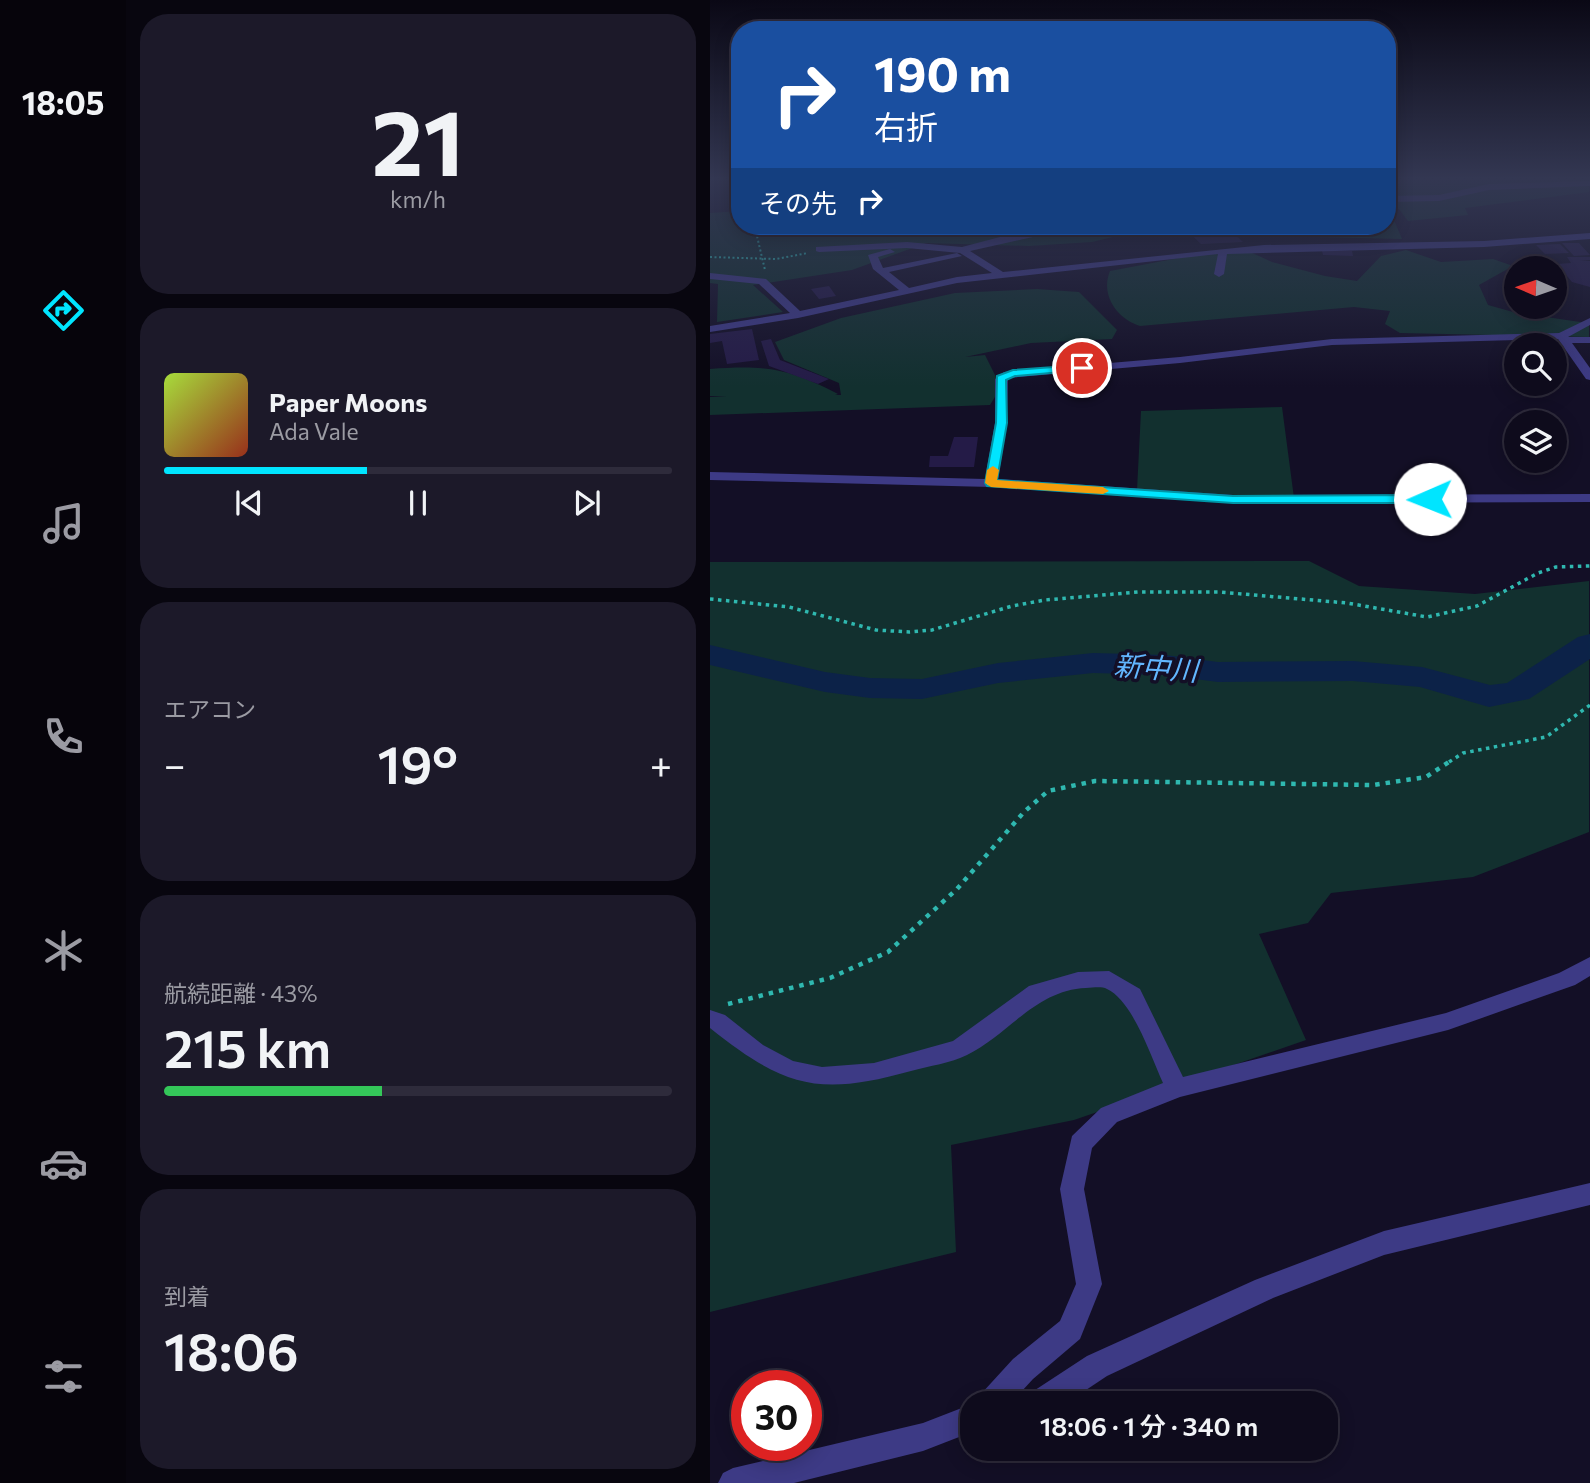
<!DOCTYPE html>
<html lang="ja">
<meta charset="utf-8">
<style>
:root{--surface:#0e0b1c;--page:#1c1929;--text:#f1f3f6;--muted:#9b9ba3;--line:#2e2b3b;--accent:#00e5ff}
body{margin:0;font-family:Commissioner,"Noto Sans JP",sans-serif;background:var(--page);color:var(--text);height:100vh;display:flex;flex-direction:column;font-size:26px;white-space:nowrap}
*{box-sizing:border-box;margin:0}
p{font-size:23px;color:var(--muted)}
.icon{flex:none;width:38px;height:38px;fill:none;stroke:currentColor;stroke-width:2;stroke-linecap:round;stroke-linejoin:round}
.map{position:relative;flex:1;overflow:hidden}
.details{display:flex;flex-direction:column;gap:14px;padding:14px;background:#08060f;width:584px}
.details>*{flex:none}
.hud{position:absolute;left:21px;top:21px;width:665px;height:214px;border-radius:28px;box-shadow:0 4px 18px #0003,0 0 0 2px var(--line);background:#1a4fa0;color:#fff;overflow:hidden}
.needle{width:46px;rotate:272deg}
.fabs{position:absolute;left:794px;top:256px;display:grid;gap:14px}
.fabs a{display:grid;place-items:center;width:63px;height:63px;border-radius:50%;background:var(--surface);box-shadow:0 4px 18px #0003,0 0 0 2px var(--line);font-size:35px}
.speed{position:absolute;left:21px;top:1370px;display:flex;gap:14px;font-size:35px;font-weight:700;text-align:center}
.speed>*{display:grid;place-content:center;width:91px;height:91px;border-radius:50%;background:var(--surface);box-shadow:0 4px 18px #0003,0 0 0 2px var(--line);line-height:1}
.speed .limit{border:10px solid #d22;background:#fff;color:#111}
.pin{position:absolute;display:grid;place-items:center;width:60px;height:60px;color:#fff;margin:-30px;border:4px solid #fff;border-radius:50%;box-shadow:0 2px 7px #0007}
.me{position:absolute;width:77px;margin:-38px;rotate:269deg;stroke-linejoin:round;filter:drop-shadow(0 0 5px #0008)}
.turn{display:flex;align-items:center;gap:24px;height:147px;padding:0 28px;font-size:32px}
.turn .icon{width:91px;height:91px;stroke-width:2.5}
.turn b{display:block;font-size:49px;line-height:60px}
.then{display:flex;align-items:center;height:66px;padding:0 28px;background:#0003;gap:14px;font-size:26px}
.big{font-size:52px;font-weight:600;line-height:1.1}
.details .widget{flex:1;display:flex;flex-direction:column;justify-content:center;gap:10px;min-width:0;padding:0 24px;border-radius:28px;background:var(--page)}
.details .dial{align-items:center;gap:0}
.dial b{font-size:91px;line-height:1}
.song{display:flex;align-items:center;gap:21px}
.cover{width:84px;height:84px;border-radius:10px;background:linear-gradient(135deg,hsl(80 70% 55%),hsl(10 70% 35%))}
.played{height:7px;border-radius:4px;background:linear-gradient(90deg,var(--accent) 40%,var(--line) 40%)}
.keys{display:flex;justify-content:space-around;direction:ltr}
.heat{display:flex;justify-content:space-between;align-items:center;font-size:38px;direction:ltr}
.charge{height:10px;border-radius:5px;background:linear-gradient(90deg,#34c759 43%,var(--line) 0)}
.trip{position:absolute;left:250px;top:1391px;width:378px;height:70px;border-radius:28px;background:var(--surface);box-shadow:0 4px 18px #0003,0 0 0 2px var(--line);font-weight:600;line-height:70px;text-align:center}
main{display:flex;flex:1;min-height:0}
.tab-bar{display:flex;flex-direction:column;width:126px;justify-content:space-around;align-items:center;background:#06040b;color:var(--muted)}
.tab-bar .icon{width:49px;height:49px}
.tab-bar .current{color:var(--accent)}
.tab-bar b{font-size:32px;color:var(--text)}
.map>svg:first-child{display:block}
</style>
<main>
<nav class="tab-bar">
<b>18:05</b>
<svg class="icon current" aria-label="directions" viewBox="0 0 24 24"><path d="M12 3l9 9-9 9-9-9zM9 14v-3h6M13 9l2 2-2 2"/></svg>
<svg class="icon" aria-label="music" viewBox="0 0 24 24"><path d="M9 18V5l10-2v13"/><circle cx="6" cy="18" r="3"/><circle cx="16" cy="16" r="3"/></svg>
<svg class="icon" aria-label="phone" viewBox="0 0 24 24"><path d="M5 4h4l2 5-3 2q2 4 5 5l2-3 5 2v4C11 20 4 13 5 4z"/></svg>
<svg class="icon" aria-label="climate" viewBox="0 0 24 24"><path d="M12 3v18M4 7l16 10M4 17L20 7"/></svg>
<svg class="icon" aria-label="car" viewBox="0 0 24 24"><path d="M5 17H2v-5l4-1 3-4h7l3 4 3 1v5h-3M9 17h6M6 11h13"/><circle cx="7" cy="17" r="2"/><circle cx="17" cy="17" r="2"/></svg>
<svg class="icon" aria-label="filters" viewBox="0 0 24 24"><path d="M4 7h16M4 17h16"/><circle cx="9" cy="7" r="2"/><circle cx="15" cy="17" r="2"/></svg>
</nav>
<section class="details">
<div class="widget dial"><b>21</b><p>km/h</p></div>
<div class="widget">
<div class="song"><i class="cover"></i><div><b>Paper Moons</b><p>Ada Vale</p></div></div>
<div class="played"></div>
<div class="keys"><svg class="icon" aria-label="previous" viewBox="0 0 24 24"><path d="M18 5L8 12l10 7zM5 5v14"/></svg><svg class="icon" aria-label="pause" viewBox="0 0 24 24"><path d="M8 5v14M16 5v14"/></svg><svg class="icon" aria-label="next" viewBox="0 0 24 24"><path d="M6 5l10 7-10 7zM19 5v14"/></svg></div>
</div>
<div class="widget"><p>エアコン</p>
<div class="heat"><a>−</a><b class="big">19°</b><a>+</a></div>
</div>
<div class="widget"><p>航続距離 · 43%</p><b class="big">215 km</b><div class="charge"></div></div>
<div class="widget"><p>到着</p><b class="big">18:06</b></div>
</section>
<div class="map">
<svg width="880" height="1483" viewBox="0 0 880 1483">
<rect width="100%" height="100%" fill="#130f26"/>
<path fill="#12302f" d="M677,179H879V192L755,208L758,215L698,221L689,209H677Z
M30,211V226H449L382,242L319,246L216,243L142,270L43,285L73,312L7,322L8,284L0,283V213Z
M677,220H684L692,239L605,237L602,226H677Z
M696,250L731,262L783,259L803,266L769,285L778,305L803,312L877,323L879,325V337L690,333L675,324L680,311L644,307L430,326C407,319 390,295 400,271L490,254L538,251L562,262L615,276L647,281L671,256Z
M327,289L369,292L407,330L402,339L321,343L255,357L275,355L291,387L280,405L0,415V397H17L0,396V369C55,365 78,368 128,394L125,395H131L129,383L74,360L65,342L131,318L245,293Z
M572,407L584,498L427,490L431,411Z
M599,561L649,586L765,594L879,581V832L763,877L621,893L598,923L549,934L596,1040L364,1120L241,1145L246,1252L0,1312V562Z"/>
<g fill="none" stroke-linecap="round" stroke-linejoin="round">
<path fill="#0c2248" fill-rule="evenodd" d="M880,634V659L819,699L779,707L710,687L643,681L508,682L455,675L383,673L288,683L212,699L160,698L115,692L0,665V645L115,672L160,678L212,679L288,663L383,653L455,655L508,662L643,661L712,667L780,685L797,683L868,637Z"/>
</g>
<path fill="#241b47" d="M472,226H516L533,242L491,244Z
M519,226H537L544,236L527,235Z
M852,243H869L880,255L864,256Z
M850,244L859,253L835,254L826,245Z
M612,251H642L643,256L613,255Z
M857,257H880V260H870L880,261V287L862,282L847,264L861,263Z
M119,286L126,296L109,299L101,289Z
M42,329L49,360L17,364L12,341L0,343V334Z
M61,339L70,360L119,379L108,384L59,366L51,341Z
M244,437H268L264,467H219L220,456H238Z"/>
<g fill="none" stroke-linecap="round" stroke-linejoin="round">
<path stroke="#2fb8b0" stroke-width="2" stroke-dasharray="2 2.5" stroke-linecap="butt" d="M0,257L66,259L98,253"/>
<path stroke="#2fb8b0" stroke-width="3.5" stroke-dasharray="3.5 4.5" stroke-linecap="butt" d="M0,599L79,607L166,630L199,632L222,630L302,606L335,600L428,592H509L637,603L717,617L767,606L828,573L846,567L880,566
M739,762L753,753L836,737L880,705"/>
<path stroke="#2fb8b0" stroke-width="4.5" stroke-dasharray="4.5 6" stroke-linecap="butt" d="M18,1004L120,978L178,952L247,889L314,812L338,791L385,781L663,785L716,777L742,760"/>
<path fill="#3d3a85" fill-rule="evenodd" d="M880,181V186L779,190L729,201L677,202V196L729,195L779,184Z
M351,226H372L260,251L293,272L554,245L774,241L880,233V239L774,247L517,254L514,274L509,277L504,274L508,254L247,283L88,318L0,332V326L80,313L49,284L0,279V273L56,279L90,311L189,290L163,269L158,255L180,249L185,252L168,257L173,268L247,253L252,256L179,272L199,288L247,277L282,273L250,253L197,248L109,252L106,251V247L197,242L252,247L309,232Z
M880,318V325L858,337H880V343H862L880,368V380L876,379L848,339L622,345L470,363L298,378L297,423L288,479L523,495L880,494V502L523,503L281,487L0,480V472L275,479L285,423V379L294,372L470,357L622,339L849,333Z
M880,957V976L865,985L738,1030L470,1097L407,1122L382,1148L374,1189L392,1284L370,1339L323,1379L300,1404H267L271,1394L303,1359L350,1321L366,1284L350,1189L362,1136L391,1108L453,1083C441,1057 423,1001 397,989C391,986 383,988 376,988C326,990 299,1034 257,1055C241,1063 219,1066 201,1071C108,1097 74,1087 0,1028V1010L15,1015L53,1045L83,1061L112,1067L164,1063L243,1041L319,986L368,972L399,971L430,989L473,1077L736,1013L849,973Z
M880,1183V1205L674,1255L563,1298L397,1376L355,1404H315L319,1394L377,1356L545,1280L674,1231Z
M262,1404V1432L213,1451L84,1483H8L13,1473L23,1468L213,1423Z"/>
<path stroke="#2fb8b0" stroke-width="2" stroke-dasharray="2 2.5" stroke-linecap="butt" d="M46,232L55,270"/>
</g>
<linearGradient id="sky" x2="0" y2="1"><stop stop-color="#0a0815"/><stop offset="0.46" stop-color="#333752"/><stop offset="1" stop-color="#333752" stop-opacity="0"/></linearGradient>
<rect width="880" height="387" fill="url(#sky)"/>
<path fill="#00e5ff" stroke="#0095a6" stroke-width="2" d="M372,365L377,368L375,370L305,376L296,380L297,423L287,480L523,496L720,495L726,499L720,503H523L277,486L275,483L286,423L287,376L303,370Z"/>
<path fill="#f59e0b" d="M283,466L289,470L287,480L393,487L399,491L393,494L281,487L275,483L277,470Z"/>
<g text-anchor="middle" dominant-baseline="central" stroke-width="7" stroke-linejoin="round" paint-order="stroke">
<g font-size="28" font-style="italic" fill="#62b6ff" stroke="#130f26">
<text transform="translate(446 667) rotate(4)">新中川</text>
</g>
</g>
</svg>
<div class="fabs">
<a><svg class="needle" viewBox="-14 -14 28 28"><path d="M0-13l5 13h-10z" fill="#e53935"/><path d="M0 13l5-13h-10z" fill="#9b9ba3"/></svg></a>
<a><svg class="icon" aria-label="search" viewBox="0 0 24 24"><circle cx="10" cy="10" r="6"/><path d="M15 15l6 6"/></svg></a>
<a><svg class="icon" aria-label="layers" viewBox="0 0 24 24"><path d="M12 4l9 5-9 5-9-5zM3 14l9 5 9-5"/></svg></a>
</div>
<div class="speed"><div class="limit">30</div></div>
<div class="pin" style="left:372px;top:368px;background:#d93025"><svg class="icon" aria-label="arrive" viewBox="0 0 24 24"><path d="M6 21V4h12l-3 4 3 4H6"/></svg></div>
<svg class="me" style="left:720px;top:499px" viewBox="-20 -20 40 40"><circle r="19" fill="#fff"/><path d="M0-13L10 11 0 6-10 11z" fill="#00e5ff"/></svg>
<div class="trip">18:06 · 1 分 · 340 m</div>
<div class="hud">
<div class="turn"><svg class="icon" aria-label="right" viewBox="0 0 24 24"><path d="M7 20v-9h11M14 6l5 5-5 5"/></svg><div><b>190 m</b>右折</div></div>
<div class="then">その先<svg class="icon" aria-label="right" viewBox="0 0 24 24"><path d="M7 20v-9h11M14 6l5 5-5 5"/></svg></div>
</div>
</div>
</main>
